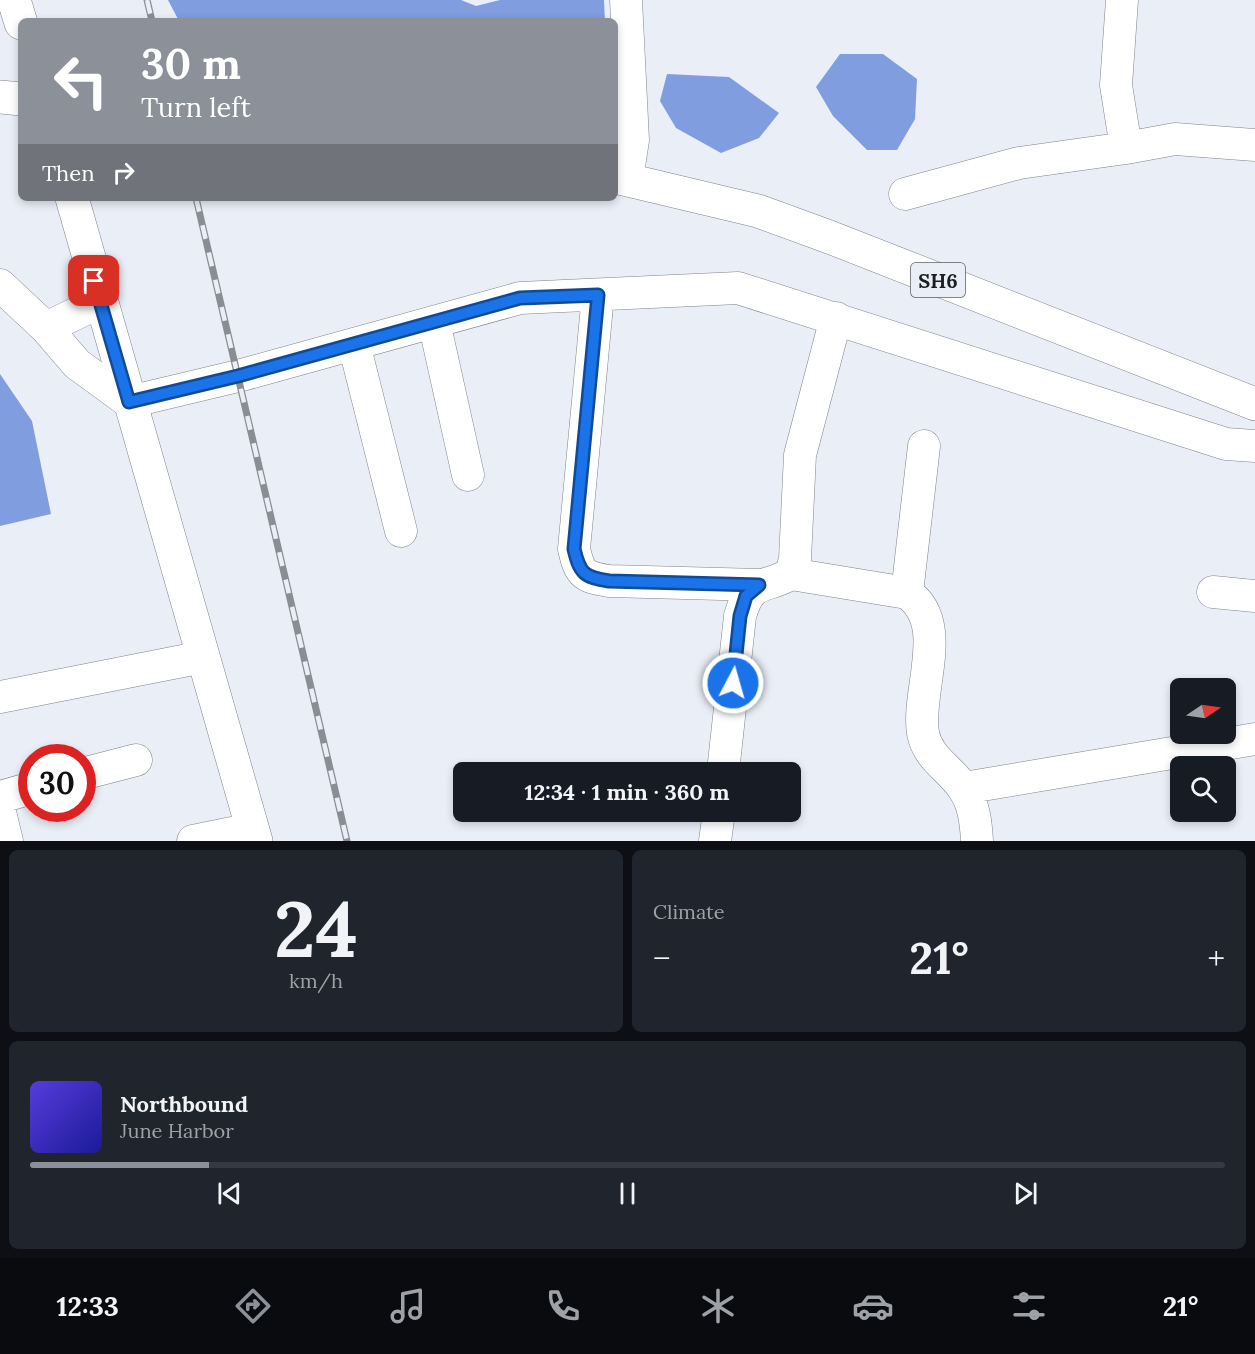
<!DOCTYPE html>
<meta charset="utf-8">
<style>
:root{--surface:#171b24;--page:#20242c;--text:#f1f3f6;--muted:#9ea1a6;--line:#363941;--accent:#8c9099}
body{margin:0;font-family:Lora,serif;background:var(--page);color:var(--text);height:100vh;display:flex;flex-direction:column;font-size:22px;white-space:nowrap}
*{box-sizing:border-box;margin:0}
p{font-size:20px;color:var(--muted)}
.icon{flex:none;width:33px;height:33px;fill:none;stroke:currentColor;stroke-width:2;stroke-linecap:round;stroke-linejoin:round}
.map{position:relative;height:841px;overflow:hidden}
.details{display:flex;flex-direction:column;gap:9px;padding:9px;background:#0d0f14;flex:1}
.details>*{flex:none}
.banner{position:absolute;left:18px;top:18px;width:600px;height:183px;border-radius:9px;box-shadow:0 3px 9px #0003;background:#8c9099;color:#fff;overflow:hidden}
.needle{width:39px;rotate:77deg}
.controls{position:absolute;left:1170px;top:678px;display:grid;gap:12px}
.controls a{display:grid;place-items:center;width:66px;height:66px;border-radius:9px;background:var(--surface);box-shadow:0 3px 9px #0003;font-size:30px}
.speed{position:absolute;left:18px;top:744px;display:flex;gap:12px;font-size:30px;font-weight:700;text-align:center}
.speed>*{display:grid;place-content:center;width:78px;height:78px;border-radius:50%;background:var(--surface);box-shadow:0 3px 9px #0003;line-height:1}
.speed .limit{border:9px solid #d22;background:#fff;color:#111}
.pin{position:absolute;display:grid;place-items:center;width:51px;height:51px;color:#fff;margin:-26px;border-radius:12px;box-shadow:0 3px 9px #0006}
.me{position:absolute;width:66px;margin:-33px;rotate:6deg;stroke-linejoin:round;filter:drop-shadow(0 0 4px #0008)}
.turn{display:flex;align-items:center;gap:21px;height:126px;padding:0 24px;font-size:27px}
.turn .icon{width:78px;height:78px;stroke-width:2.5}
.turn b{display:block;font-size:42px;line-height:51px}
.then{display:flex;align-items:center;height:57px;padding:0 24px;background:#0003;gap:12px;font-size:22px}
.big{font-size:45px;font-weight:700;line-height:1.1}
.details .card{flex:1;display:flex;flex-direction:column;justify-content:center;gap:9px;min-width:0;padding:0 21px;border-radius:9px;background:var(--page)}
.details .dial{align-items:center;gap:0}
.dial b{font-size:78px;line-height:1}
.song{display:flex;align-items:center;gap:18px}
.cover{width:72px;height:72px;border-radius:9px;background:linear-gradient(135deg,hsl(250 70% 55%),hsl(240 70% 35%))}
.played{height:6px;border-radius:3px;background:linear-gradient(90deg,var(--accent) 15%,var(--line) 15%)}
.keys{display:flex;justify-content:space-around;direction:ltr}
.heat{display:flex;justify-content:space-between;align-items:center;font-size:33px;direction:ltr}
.details .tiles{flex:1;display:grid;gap:9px;grid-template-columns:1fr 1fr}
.card:last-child{grid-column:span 2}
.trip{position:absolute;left:453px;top:762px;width:348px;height:60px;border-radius:9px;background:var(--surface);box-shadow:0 3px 9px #0003;font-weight:700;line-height:60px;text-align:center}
.tab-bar{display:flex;height:96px;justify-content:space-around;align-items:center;background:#090b0e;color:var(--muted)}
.tab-bar .icon{width:42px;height:42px}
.tab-bar .selected{color:var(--accent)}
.tab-bar b{font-size:27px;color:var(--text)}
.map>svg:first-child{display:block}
</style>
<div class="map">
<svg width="1255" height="841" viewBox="0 0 1255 841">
<rect width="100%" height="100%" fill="#eaeef7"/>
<path fill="#7f9ddf" d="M168,0H461L476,6L500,0H604L605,21H179Z
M840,54H883L917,79L915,119L897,150H867L833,116L816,87Z
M667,74L729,77L779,113L759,138L721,153L676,128L660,101Z
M0,374L32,421L51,514L0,526Z"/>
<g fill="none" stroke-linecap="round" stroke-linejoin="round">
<g stroke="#7f838b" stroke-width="33">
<path id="minor" d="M626,0L633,140L627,179
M1122,0L1116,85L1126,148L1175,139L1255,145
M905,194L1019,163L1126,148
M0,285L46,328L77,364L129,402L238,376L520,298L738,288L1226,444L1255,446
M598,295L574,549C580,575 584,577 609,581L759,585
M434,322L468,475
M46,328L100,302
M354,344L401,531
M791,574L907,593C951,623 916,690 923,733C928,759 950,768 963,788C974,803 976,823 977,841
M1213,592L1255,596
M907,593L924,446
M0,697L203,657
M723,772L740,616C751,578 762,590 791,574L795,559L800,455L836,318
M82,774L136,760
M964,788L1255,739
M0,797L32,788
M0,812L7,841
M193,841L252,829
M715,841L719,812"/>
</g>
<g stroke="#7f838b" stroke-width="34">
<path id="major" d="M14,0L21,23
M0,97L21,99
M615,177L758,211L832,238L1255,404
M72,198L256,841"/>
</g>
<use href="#minor" stroke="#fff" stroke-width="32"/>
<use href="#major" stroke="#fff" stroke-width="33"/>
<g stroke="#8a8d93" stroke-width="7">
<path id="rail" d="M147,0L152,21
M196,198L347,841"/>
</g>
<use href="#rail" stroke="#eaeef7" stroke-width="4.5" stroke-dasharray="14" stroke-linecap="butt"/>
</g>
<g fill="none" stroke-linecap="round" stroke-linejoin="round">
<g stroke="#114b97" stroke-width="15">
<path id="route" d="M94,281L129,402L238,376L520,298L598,295L574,549C580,574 584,577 609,581L759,585L746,596L740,616L733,683"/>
</g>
<use href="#route" stroke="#1a73e8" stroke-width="10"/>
</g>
<g text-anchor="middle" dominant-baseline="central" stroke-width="6" stroke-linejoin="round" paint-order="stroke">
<rect fill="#eaeef7" stroke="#5a5c61" stroke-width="1.5" x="911" y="263" width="54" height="34" rx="4.5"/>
<g font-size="20" font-weight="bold" fill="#1d1e21">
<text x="938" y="280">SH6</text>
</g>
</g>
</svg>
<div class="controls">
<a><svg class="needle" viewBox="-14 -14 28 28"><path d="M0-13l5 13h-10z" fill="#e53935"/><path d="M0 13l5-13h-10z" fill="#9ea1a6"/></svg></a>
<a><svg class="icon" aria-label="search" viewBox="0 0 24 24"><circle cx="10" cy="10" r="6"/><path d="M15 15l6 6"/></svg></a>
</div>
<div class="speed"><div class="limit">30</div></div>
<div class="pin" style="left:94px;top:281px;background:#d93025"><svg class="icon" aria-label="arrive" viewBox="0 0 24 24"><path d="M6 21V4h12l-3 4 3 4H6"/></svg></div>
<svg class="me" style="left:733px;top:683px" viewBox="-20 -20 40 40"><circle r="17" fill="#1a73e8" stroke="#fff" stroke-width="3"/><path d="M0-11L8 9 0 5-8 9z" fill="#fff"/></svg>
<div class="trip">12:34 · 1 min · 360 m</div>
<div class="banner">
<div class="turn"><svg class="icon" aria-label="left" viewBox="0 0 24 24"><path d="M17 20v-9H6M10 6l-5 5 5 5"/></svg><div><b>30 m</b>Turn left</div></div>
<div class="then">Then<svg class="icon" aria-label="right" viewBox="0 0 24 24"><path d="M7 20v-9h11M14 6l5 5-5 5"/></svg></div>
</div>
</div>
<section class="details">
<div class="tiles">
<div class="card dial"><b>24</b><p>km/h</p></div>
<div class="card"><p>Climate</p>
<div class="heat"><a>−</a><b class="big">21°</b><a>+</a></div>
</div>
<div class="card">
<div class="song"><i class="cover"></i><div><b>Northbound</b><p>June Harbor</p></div></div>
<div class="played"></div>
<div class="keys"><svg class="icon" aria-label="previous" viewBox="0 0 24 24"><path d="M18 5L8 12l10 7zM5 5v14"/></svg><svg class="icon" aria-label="pause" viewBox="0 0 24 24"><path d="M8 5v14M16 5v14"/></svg><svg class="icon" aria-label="next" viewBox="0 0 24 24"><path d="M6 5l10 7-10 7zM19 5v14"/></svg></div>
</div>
</div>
</section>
<nav class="tab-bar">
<b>12:33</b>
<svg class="icon selected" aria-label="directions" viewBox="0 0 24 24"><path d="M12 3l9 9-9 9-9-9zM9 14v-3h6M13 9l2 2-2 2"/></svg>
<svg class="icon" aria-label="music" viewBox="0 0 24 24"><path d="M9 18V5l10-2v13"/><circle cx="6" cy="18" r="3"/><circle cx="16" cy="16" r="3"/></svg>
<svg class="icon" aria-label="phone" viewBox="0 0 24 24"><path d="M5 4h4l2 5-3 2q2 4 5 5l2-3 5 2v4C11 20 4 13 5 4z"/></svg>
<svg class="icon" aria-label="climate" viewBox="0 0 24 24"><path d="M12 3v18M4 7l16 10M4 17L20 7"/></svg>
<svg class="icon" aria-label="car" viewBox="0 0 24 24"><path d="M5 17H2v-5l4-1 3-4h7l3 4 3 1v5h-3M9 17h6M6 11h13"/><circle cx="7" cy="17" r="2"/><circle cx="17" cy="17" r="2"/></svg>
<svg class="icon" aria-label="filters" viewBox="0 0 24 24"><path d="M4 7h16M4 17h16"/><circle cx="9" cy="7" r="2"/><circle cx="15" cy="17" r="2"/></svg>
<b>21°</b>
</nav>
